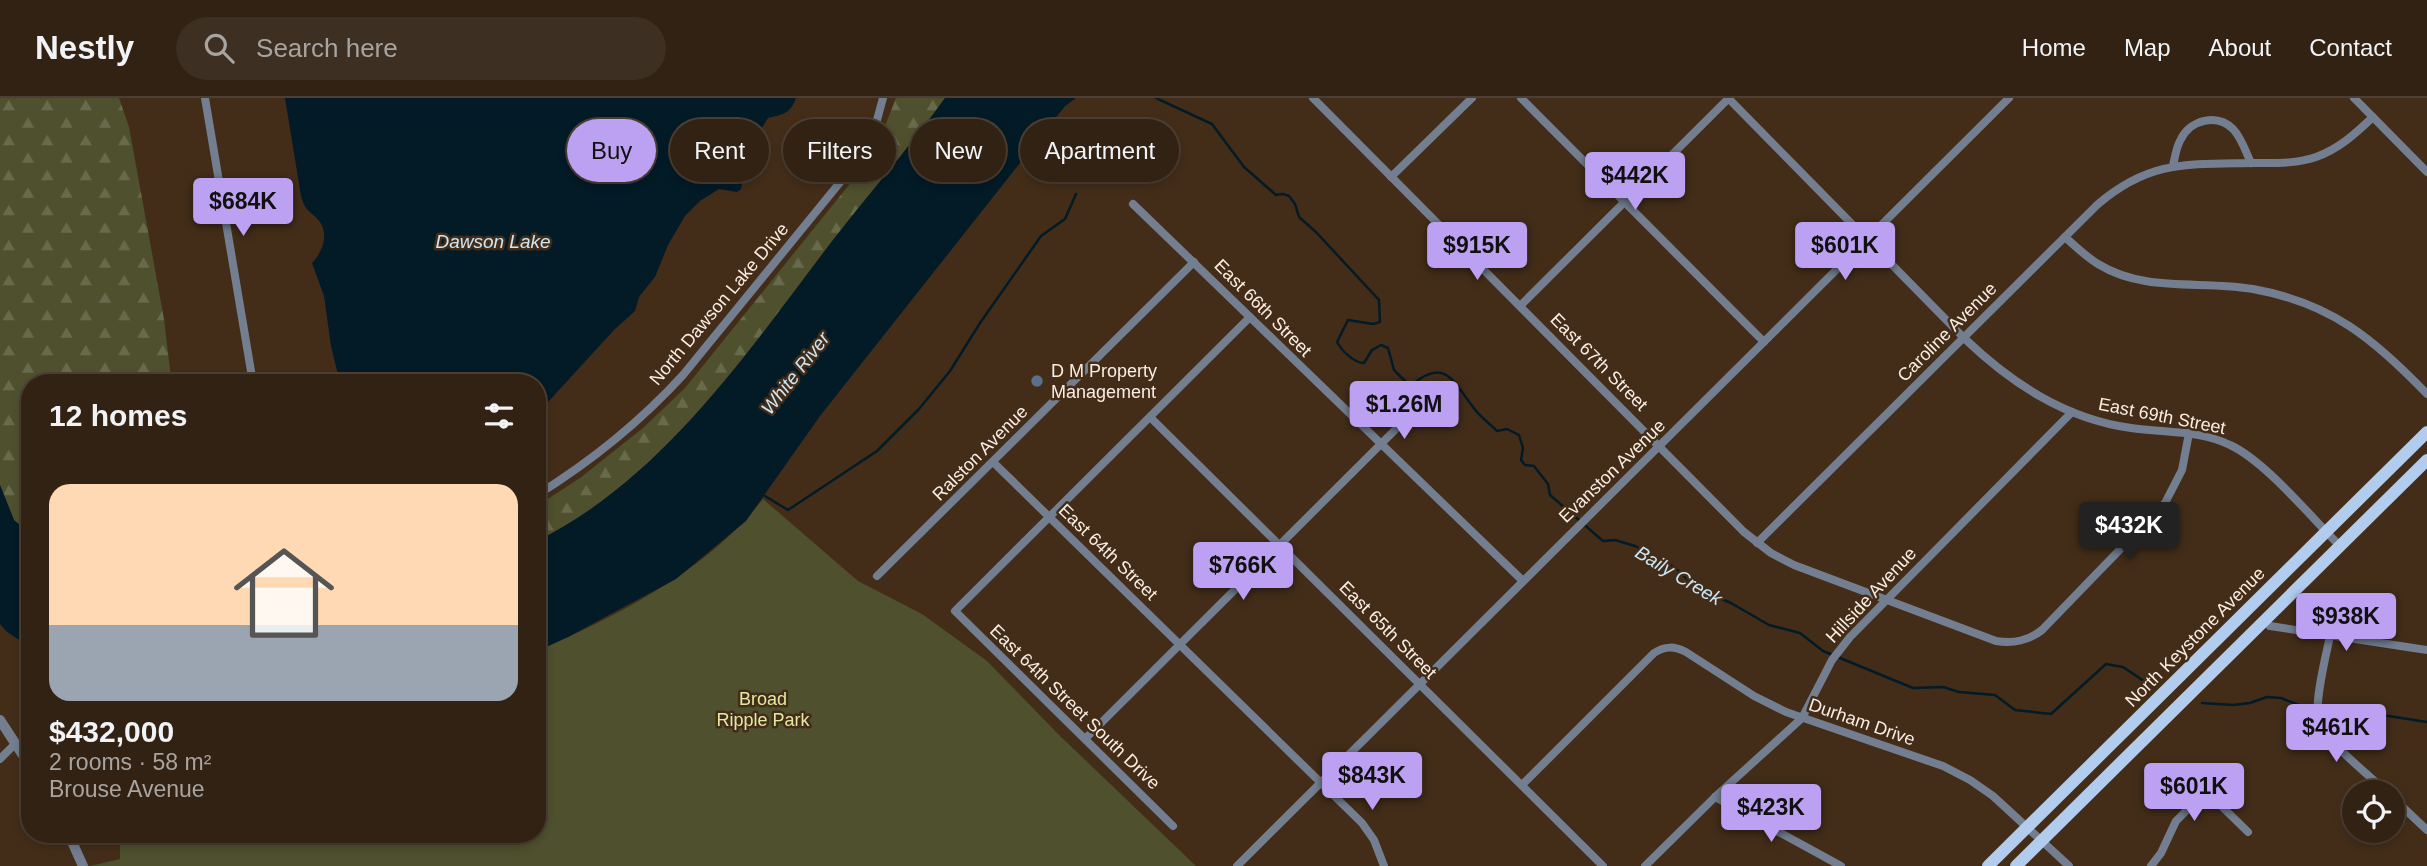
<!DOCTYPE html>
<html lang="en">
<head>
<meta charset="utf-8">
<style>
	:root { --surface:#322213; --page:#3d2f21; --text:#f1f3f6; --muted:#a8a4a0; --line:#4d3f33; --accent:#bca0f2 }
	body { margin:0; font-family:Helvetica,sans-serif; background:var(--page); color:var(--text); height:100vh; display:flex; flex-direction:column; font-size:26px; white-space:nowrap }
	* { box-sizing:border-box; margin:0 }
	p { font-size:23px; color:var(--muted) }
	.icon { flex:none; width:38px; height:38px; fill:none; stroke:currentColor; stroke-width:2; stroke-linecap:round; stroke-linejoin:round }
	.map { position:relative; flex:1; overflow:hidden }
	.details { position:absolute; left:21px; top:276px; width:525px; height:469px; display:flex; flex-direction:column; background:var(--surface); border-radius:28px; box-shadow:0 4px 10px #0003,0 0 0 2px var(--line) }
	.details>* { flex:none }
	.banner { position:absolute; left:567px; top:21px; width:665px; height:63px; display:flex; gap:14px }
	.fabs { position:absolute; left:2342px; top:682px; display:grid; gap:14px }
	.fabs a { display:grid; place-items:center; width:63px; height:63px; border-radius:50%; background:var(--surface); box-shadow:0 4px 10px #0003,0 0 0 2px var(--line); font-size:35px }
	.price { position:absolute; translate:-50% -60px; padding:0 16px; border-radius:7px; background:var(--accent); color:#111; font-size:23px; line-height:46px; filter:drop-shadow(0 2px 4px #0008) }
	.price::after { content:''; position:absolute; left:50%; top:42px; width:21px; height:16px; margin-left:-10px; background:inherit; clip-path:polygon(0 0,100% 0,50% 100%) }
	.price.active { background:#222; color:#fff }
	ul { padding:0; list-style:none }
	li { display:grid; align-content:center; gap:14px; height:371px; padding:0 28px }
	li span { display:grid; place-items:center; height:217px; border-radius:21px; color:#555 }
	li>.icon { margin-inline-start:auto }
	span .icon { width:126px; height:126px; fill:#fffc; stroke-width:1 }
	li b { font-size:30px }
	h2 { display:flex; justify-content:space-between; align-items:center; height:84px; padding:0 28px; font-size:30px }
	.tag { padding:0 24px; border-radius:32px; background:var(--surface); box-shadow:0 4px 10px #0003,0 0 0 2px var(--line); font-size:24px; line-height:63px }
	.tag.active { background:var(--accent); color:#111 }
	header { display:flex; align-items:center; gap:42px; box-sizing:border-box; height:98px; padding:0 35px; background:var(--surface); border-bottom:2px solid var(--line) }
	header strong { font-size:33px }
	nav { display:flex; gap:38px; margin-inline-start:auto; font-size:24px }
	.search { width:490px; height:63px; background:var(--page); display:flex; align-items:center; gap:18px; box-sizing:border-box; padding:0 24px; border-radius:38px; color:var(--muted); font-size:26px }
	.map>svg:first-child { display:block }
</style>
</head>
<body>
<header>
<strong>Nestly</strong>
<div class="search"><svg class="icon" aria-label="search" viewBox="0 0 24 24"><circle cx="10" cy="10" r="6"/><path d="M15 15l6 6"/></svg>Search here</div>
<nav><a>Home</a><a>Map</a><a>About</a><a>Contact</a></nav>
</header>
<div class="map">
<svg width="2427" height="768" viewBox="0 0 2427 768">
	<defs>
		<pattern id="forest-firs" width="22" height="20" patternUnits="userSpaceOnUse" patternTransform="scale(1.75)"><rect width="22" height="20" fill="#4e502e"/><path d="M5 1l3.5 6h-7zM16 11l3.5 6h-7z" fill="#686a4c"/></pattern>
	</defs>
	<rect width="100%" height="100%" fill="#432d19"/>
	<!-- forest -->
	<g fill="url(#forest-firs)">
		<polygon points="0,0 119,0 129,29 164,221 171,280 170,285 30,285 30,436 14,422 0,387"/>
		<path d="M896,0H945C910,49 870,94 833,142C749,252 664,380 537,443V408L580,380L643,330L685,290L857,77L877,48Z"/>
	</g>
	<!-- park -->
	<path fill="#4e502e" d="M763,401L858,483L922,516L987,563L1058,636L1196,768H90L120,761V737H537V553C619,517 707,473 763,401Z"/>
	<!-- water -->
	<g fill="#021b27">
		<path d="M285,0H796C790,16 784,16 768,20L758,36L737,48V80L742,86L741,91L737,94L719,91L700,103L685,118L668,147L655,179L639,199L635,213L614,232L537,316V285H340L331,248L324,198L312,165C322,155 329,137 320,124C311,112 306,116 301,98Z"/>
		<path d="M945,0H1076L1065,8L820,318L746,423L676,481L568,539L537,553V443C664,380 749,252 833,142C870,94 910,49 945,0Z"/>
		<polygon points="0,387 14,422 30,436 30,549 7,534 0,526"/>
	</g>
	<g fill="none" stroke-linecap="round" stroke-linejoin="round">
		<!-- stream -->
		<g stroke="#021b27" stroke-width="2.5">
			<path d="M1156,0L1212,26L1244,69L1276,97L1283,96L1289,98L1295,106L1299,119L1316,134L1379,202L1380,224L1373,226L1348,222L1337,244C1342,253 1354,265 1364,265L1372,252L1381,247L1388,250L1394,272L1407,285L1413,286C1446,259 1454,285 1473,309C1479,318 1489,325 1497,333L1507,331L1519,337L1523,350L1521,362L1525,367L1534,368L1548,386L1550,397L1603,443L1615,442L1635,448L1674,469L1698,491L1731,505L1769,527L1800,535L1823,553L1913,590L1943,589L1959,594L1995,597L2015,612L2051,616L2106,566L2123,569L2153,589"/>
			<polyline points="765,398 788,412 877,353 919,311 950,273 980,225 1041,138 1065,121 1076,96"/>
			<polyline points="2202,605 2233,607 2250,605 2267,599 2281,600 2301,608 2337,610 2427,624"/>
		</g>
		<!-- minor -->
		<g stroke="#737f90" stroke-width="8">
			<polyline points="205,0 253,285"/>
			<path d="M1313,0L1744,434L1771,455L1794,467L1996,543C2014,546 2028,543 2042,532L2165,405L2182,372L2189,335"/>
			<polyline points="1521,0 1764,244"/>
			<path d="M1728,0L1964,240C2011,285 2065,321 2131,330C2164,335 2200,332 2230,347C2265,363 2311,419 2340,448"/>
			<polyline points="2354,0 2427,74"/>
			<path d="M2173,68C2175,59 2176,49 2181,41C2190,22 2217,15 2233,31C2241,39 2246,54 2251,65"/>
			<polyline points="1391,79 1472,0"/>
			<polyline points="1133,106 1522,482"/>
			<path d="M2065,139C2075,148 2085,158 2098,166C2145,195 2201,182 2253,191C2331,205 2374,241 2427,296"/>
			<polyline points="1521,207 1729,0"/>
			<polyline points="1150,319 1603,768"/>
			<polyline points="993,364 1362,725 1374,742 1384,768"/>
			<path d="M537,397C590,364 641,323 683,277L859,61L874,33L883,0"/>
			<path d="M1757,445L2097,107C2149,62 2188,66 2253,65C2274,65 2296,66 2316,59C2339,51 2356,35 2373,19"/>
			<polyline points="877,478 1194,164"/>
			<polyline points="2270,528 2427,552"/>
			<path d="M2330,538C2326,557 2313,608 2319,625C2325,642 2372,680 2388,695"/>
			<polyline points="1085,641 1408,319"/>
			<polyline points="0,661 15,646"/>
			<path d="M1522,687L1654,555C1665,548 1674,548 1686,554L1754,598L1786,614L1943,668L1970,682L1993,698L2069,768"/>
			<polyline points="1715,699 1841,768"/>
			<polyline points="2392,699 2427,732"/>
			<polyline points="1173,728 955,513 1250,219"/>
			<polyline points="1237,768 2009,0"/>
			<polyline points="1645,768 1715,699 1802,620 1832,562 1850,539 2072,314"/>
			<polyline points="2151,768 2161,755 2176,723 2206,693 2248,734"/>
		</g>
		<!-- tertiary -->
		<g stroke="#737f90" stroke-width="10">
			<polyline points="0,622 30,668"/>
			<polyline points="69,737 83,768"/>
		</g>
		<!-- primary -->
		<g stroke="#b2ccee" stroke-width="12">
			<polyline points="1988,768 2427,334"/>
			<polyline points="2016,768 2427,362"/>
		</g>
	</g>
	<!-- markers -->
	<circle fill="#5c6f8a" stroke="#432d19" stroke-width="2.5" cx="1037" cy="283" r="7"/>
	<g text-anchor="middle" stroke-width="5" stroke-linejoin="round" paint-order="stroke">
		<!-- street labels -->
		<g font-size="18" fill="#fbede1" stroke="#432d19">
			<text transform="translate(719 206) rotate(-50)" y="6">North Dawson Lake Drive</text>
			<text transform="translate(1263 210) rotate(45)" y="6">East 66th Street</text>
			<text transform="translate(1947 234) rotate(-45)" y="6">Caroline Avenue</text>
			<text transform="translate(1599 264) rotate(45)" y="6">East 67th Street</text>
			<text transform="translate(2162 318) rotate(11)" y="6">East 69th Street</text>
			<text transform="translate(980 355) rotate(-45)" y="6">Ralston Avenue</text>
			<text transform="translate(1612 373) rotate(-44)" y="6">Evanston Avenue</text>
			<text transform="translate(1108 454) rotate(44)" y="6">East 64th Street</text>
			<text transform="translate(1871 497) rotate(-47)" y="6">Hillside Avenue</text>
			<text transform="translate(1388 532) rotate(45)" y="6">East 65th Street</text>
			<text transform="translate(2195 539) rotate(-45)" y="6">North Keystone Avenue</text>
			<text transform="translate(1075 609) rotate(44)" y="6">East 64th Street South Drive</text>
			<text transform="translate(1862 624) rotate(19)" y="6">Durham Drive</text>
		</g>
		<!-- poi labels -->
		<g font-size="18" fill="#fbede1" stroke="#432d19" text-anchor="start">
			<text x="1051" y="279">D M Property<tspan x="1051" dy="21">Management</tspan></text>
		</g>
		<!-- park labels -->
		<g font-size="18" fill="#e3e99f" stroke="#432d19">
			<text x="763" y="607">Broad<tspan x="763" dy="21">Ripple Park</tspan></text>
		</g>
		<!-- water labels -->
		<g font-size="19" font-style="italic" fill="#cae7f8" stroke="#432d19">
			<text x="493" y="150">Dawson Lake</text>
			<text transform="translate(795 275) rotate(-52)" y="7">White River</text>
			<text transform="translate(1679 477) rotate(31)" y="7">Baily Creek</text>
		</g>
	</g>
</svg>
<div class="fabs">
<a><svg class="icon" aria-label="locate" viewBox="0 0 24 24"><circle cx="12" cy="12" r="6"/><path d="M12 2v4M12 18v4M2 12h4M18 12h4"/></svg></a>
</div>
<b class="price" style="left:1635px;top:114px">$442K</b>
<b class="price" style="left:243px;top:140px">$684K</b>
<b class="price" style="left:1477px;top:184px">$915K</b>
<b class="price" style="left:1845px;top:184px">$601K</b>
<b class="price" style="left:1404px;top:343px">$1.26M</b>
<b class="price active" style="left:2129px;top:464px">$432K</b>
<b class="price" style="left:1243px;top:504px">$766K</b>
<b class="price" style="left:2346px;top:555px">$938K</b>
<b class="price" style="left:2336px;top:666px">$461K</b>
<b class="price" style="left:1372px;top:714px">$843K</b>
<b class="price" style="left:2194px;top:725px">$601K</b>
<b class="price" style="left:1771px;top:746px">$423K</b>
<div class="banner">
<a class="tag active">Buy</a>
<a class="tag">Rent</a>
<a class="tag">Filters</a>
<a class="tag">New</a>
<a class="tag">Apartment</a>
</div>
<section class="details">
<h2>12 homes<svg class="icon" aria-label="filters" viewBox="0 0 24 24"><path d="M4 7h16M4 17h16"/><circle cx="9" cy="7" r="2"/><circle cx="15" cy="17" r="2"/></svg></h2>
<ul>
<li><span style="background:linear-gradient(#ffd9b3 65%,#9aa5b1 0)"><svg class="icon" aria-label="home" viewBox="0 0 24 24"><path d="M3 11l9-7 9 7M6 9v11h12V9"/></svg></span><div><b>$432,000</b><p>2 rooms · 58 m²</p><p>Brouse Avenue</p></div></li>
</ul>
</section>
</div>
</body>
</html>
